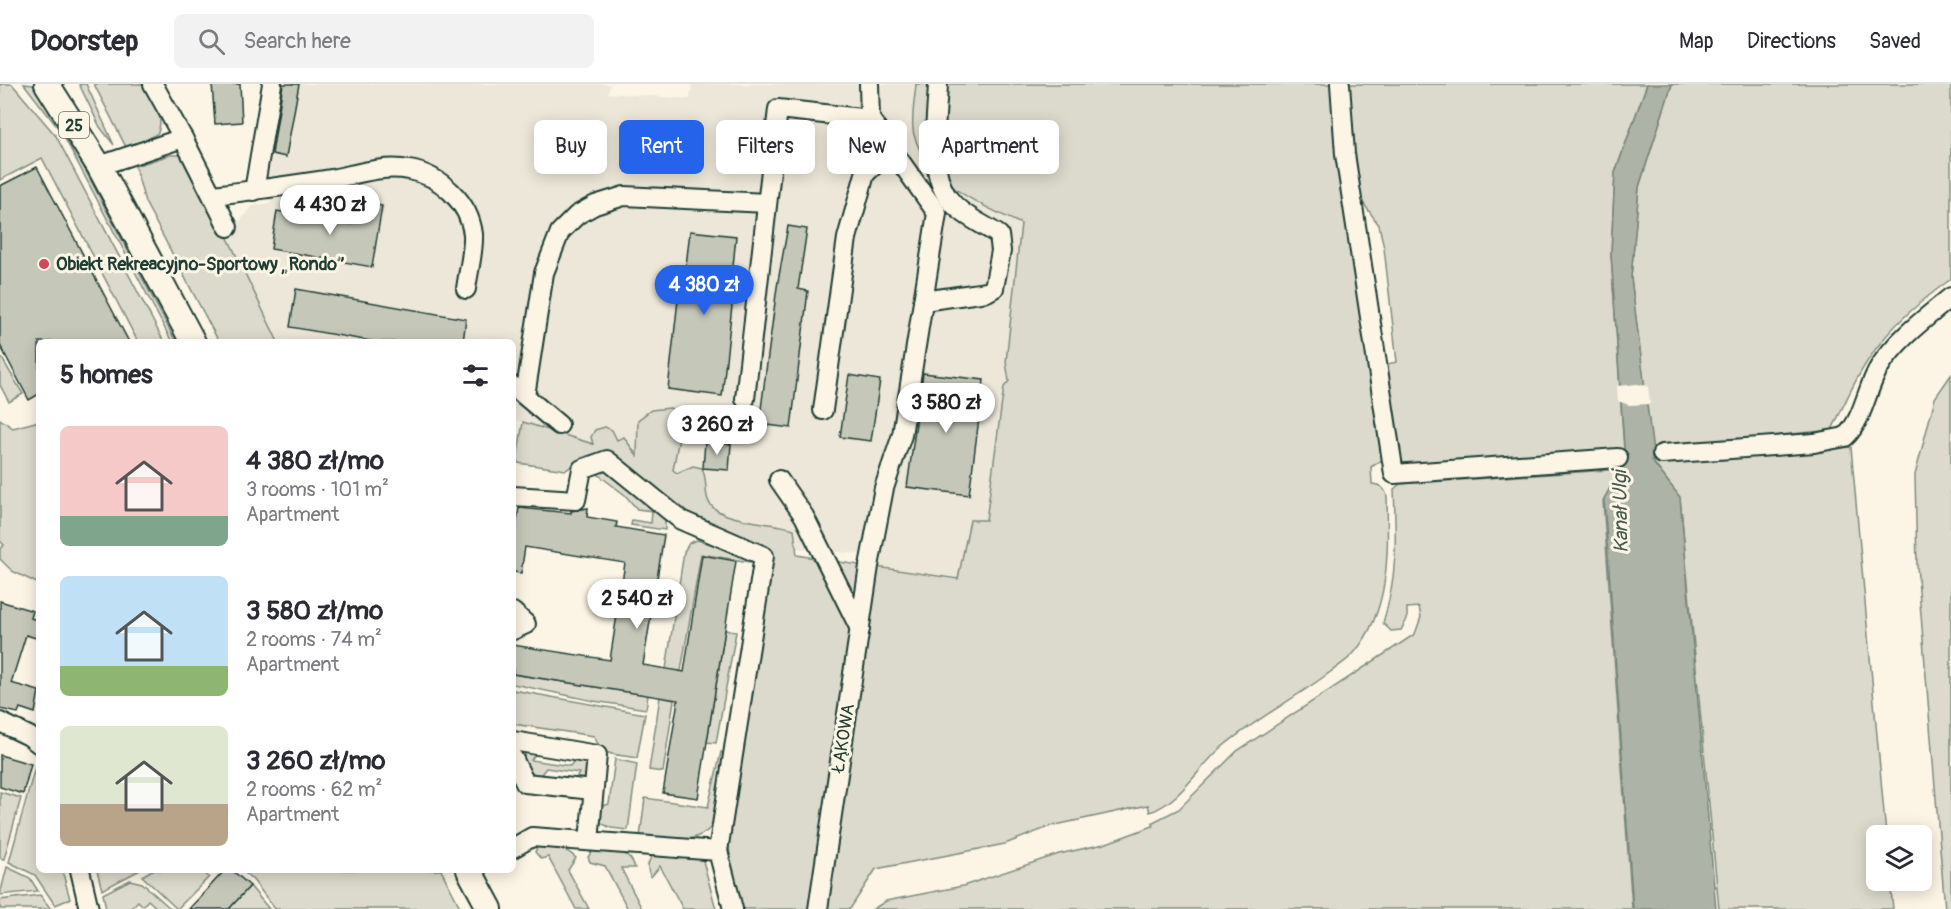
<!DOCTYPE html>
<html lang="en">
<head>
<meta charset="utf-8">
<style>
	:root { --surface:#fff; --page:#f2f2f3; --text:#2b2b33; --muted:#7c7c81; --line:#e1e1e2; --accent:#2563eb }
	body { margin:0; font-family:Pangolin,sans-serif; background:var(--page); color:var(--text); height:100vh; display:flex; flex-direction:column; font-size:22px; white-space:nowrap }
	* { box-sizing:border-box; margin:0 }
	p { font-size:20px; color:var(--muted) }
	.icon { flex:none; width:33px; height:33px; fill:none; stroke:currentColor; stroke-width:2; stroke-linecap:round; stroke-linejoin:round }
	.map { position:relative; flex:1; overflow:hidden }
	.side { position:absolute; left:36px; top:255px; width:480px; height:534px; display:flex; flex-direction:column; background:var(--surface); border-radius:9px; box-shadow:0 3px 15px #0003 }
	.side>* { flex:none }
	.banner { position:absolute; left:534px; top:36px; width:570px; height:54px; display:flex; gap:12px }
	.controls { position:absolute; left:1866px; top:741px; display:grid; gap:12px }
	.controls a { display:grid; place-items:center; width:66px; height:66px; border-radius:9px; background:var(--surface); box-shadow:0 3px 15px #0003; font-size:30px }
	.price { position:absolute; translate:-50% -51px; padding:0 14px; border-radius:21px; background:#fff; color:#222; font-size:20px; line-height:39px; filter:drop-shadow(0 2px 3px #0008) }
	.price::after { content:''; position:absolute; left:50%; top:36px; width:18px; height:14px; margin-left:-9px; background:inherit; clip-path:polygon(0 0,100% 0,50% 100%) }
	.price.on { background:var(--accent); color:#fff }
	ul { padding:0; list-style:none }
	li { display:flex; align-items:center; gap:18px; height:150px; padding:0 24px }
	li span { display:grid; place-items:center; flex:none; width:168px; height:120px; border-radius:9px; color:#555 }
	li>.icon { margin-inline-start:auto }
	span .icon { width:72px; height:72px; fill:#fffc; stroke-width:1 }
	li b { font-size:26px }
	h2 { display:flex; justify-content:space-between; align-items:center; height:72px; padding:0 24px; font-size:26px }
	.tag { padding:0 21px; border-radius:9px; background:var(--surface); box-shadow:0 3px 15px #0003; font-size:21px; line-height:54px }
	.tag.on { background:var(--accent); color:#fff }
	header { display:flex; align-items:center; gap:36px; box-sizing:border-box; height:84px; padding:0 30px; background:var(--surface); border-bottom:2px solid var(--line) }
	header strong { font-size:28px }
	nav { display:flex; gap:33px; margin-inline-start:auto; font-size:21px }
	.search { width:420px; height:54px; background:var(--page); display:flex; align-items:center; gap:15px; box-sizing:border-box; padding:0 21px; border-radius:9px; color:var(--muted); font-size:22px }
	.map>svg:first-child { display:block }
</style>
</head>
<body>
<header>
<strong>Doorstep</strong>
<div class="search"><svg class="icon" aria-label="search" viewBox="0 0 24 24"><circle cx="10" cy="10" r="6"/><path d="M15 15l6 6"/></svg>Search here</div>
<nav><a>Map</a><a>Directions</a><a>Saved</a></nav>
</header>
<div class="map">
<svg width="1951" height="825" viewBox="0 0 1951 825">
	<rect width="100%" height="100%" fill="#fcf5e5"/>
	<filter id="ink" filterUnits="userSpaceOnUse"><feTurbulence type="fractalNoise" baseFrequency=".0167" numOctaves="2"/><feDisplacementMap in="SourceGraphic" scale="12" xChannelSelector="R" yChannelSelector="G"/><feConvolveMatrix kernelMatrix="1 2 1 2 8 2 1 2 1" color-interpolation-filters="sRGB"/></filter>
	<g filter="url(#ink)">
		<!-- built -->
		<polygon fill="#ece7d8" points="299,0 610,0 608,9 690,15 692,0 916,0 913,49 952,105 1021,140 1006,278 1009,297 1004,304 986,437 970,437 958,495 859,481 860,470 762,461 614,367 513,335 513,258 255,258 206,122 228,143 239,138 253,122 270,119 267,100 272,70 288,73"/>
		<!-- green -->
		<g fill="#dcdacc" stroke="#7e8c80" stroke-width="1.5">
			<polygon points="0,0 12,0 56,52 164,258 138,258 42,74 0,96"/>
			<polygon points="24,0 33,1 63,44 176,258 172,258 62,49"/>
			<polygon points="79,0 86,0 114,61 100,43"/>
			<path d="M94,0H147C156,17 164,30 158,49L145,57L126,63Z"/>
			<path d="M916,0H1332L1384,375L1371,383L1372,400C1381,401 1385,404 1387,413C1388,466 1391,526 1354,569C1347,577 1337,583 1329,589C1294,615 1254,636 1221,664C1198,684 1180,718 1150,728L1148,721L1051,742L1005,760L876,785L850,825H825L877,483L958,495L970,436H986L1004,303L1009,297L1006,278L1021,140C979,119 929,101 914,51C910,37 915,15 916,0Z"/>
			<polygon points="1345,0 1647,0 1615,89 1611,170 1624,366 1405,380 1397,374 1382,281 1397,278 1384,164 1379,141 1356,109"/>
			<path d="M1672,0H1951V195C1926,213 1901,233 1882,257C1861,282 1846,316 1832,346L1652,364L1631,194L1639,103Z"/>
			<polygon points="170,71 188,71 278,258 219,258 145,118 135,82"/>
			<polygon points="0,271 23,310 9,318 0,301"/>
			<polygon points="1951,291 1951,825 1945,825 1917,482 1915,391 1935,314"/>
			<path d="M670,324L681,330V343L673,386L677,389L693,382L702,384C708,398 704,405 708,416C715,438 774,438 794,445L797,471L859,481L810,825H741L731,782L728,751L772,481L696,441L604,369L588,372L566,386L518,379L517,375L523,338L593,360L591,353L595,346L605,343L612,346L617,356L624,353L637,372L638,336L651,326Z"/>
			<polygon points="0,335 13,344 39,337 39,500 12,487 0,475 0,465 4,461 0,457"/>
			<polygon points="1851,363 1886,751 1876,752 1876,796 1890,797 1893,825 1719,825 1680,414 1651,375 1662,380"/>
			<path d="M1625,377L1603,417L1632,825H873L886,817L963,802L1059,770L1104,760L1153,742V738L1179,725L1237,667L1415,550L1421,533L1419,523L1407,524V535L1401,546L1391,547L1383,539C1398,490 1396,456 1394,405L1400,400L1608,386L1617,384Z"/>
			<polygon points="606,384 665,434 665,446 631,441 632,436 651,439 652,427 637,425 625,411 596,389"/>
			<polygon points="697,456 745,470 750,478 701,470 681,587 666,585 684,468 689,459"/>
			<polygon points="725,546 736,548 716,659 707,658"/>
			<polygon points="513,590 648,611 646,625 594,617 513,600"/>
			<path d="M513,606L645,630L637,674C615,669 603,675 594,652L513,640Z"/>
			<polygon points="660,613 674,616 663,688 649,686"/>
			<polygon points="538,666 531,676 570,682 578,672 589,678 587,694 573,699 579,689 546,684 538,694 531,692 522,675 527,667"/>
			<path d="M721,668L726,669L713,741C695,763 666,755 640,753L645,714L708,723Z"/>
			<polygon points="615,675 637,680 628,746 611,744 597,737 598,724 609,720"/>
			<polygon points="35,683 39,689 39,786 52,786 53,788 62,786 70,815 55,821 35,791 9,778"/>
			<polygon points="0,708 21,714 4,775 0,774"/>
			<path d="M538,762C553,763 564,762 576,774L568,786L589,825H576L548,773L541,775L535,768Z"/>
			<path d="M593,766C611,767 630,764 635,784H621L642,825H628L605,782L590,778L588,773Z"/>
			<path d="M654,770L702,773L716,825H683L660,782L651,793C646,784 647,778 654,770Z"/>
			<polygon points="7,783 30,794 38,807 0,811"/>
			<polygon points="97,786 140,786 102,806"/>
			<polygon points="152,786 200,786 209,793 177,825 142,792"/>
			<polygon points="242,786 441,786 461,825 275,825 253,796"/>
			<polygon points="130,796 142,799 171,825 158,825 148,816 143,822 138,817 130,825 106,825 103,810"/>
			<polygon points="250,802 269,825 229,825"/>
			<polygon points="40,811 51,825 0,825 0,816"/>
		</g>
		<!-- water -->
		<polygon fill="#aeb3a7" stroke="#758479" stroke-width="1.5" points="1647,0 1672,0 1639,103 1631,194 1654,376 1651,376 1680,413 1716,825 1633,825 1604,415 1625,377 1611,170 1615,89"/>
		<!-- pier -->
		<polygon fill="#fcf5e5" points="1637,300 1648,302 1650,320 1629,321 1618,317 1617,302"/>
		<!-- building -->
		<g fill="#c5c7b9" stroke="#1f3d34" stroke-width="1.5">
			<polygon points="212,0 240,0 242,38 215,40"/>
			<polygon points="283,0 299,0 286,73 272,70"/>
			<polygon points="37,83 129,258 39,258 39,310 29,316 0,261 0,102"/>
			<polygon points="355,117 382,122 372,183 271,165 277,127 351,140"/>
			<polygon points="788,142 807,145 798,205 808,207 791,344 759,340 777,203"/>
			<polygon points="690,147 736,152 730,213 733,213 722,312 668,305 679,207 683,208"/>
			<polygon points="296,205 466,235 463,258 376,258 290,243"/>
			<polygon points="923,289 984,296 969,411 907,403"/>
			<polygon points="849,291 880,296 871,357 840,353"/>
			<polygon points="705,358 731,360 729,386 703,384"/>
			<polygon points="519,424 571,429 571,427 588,424 587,433 617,438 616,443 664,451 643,581 684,588 702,471 736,477 698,714 663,709 678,616 513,590 513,561 610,576 625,479 525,463 521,489 513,488 513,447 515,448"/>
			<polygon points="0,517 33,527 31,534 39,537 39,555 26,551 11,599 39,607 35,629 20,624 18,629 0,625"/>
			<polygon points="0,671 31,680 23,710 0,703"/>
			<polygon points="225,786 232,786 250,802 229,825 189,825"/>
		</g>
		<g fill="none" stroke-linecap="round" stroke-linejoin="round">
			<!-- minor casing -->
			<g stroke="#1f3d34" stroke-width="22">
				<g id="minor">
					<polyline points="869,0 870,35"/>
					<polyline points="1340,0 1345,70 1394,390 1618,374"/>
					<polyline points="183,54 228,143"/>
					<polyline points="99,82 183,54 153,0"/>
					<polyline points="254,107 272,0"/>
					<path d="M213,111C253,107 292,101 332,95C356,90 384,81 409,86C440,91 469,118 473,150C474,167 468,189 466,205"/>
					<path d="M923,217L987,208L994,204L1001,167L999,151C983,140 961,131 949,115C927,87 937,33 938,0"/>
					<polyline points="513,302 559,341"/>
					<polyline points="525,312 544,189 560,148 577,131 595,121 624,112 767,119"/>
					<polyline points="745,315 778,25 870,35 937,129 902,351 884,404 869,482 818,825"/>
					<polyline points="823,326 847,154 865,90 892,65"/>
					<path d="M1662,370L1814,359L1845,353C1864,335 1866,304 1880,282C1897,255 1927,233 1951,213"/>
					<polyline points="779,396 804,432 860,545"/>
					<polyline points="513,412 576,416 582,385 607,376 681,436 764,472 718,767"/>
					<polyline points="513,528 526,540 513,546"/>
					<polyline points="0,638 29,652 39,660"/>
					<polyline points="513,657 597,671 589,757"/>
					<polyline points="513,674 525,699 593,706"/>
					<polyline points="513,764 532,753 718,767 733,825"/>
					<polyline points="80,786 89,825"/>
				</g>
			</g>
			<!-- major casing -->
			<g stroke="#1f3d34" stroke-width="28">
				<g id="major">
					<polyline points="47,0 99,82 193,258"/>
					<polyline points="469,786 490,825"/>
				</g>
			</g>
			<!-- minor -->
			<use href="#minor" stroke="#fcf5e5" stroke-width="18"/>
			<!-- major -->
			<use href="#major" stroke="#fcf5e5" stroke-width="24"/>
		</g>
	</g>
	<!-- markers -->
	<circle fill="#d1495b" stroke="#fcf5e5" stroke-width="2" cx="44" cy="180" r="6"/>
	<g text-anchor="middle" stroke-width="6" stroke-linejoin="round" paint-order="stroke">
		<!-- shield labels -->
		<rect fill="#fcf5e5" stroke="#617469" stroke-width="1.5" x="59" y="28" width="30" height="26" rx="4.5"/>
		<g font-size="16" font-weight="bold" fill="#1f3d34">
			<text x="74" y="47">25</text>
		</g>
		<!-- poi labels -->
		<g font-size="18" font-weight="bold" fill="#1f3d34" stroke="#fcf5e5" text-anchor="start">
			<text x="56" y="186">Obiekt Rekreacyjno-Sportowy „Rondo”</text>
		</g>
		<!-- street labels -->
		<g font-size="18" fill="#1f3d34" stroke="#fcf5e5">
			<text transform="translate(843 654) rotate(-81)" y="6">ŁĄKOWA</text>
		</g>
		<!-- water labels -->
		<g font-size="20" font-style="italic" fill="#435a51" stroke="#fcf5e5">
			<text transform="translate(1620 428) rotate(-91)" y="7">Kanał Ulgi</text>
		</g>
	</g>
</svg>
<div class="controls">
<a><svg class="icon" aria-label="layers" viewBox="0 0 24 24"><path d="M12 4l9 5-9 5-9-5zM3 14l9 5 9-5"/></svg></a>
</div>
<b class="price" style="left:330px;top:152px">4 430 zł</b>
<b class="price on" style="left:704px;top:232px">4 380 zł</b>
<b class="price" style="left:946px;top:350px">3 580 zł</b>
<b class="price" style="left:717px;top:372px">3 260 zł</b>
<b class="price" style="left:637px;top:546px">2 540 zł</b>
<div class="banner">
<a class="tag">Buy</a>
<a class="tag on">Rent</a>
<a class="tag">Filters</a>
<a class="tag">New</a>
<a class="tag">Apartment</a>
</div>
<section class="side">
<h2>5 homes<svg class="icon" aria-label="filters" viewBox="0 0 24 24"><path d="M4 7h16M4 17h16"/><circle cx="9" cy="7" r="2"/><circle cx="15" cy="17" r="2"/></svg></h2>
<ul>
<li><span style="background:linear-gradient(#f6c9c9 75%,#7fa58c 0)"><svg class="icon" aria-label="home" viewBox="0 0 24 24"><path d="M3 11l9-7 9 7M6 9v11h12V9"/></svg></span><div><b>4 380 zł/mo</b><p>3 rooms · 101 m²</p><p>Apartment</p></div></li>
<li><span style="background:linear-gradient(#bfe0f5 75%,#8fb573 0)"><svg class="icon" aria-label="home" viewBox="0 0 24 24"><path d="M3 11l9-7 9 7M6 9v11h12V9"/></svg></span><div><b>3 580 zł/mo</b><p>2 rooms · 74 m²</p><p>Apartment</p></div></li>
<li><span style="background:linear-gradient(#dfe7d0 65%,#b9a48a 0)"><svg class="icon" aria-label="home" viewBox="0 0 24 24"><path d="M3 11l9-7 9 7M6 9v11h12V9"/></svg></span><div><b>3 260 zł/mo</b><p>2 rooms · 62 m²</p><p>Apartment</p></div></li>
</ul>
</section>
</div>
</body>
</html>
